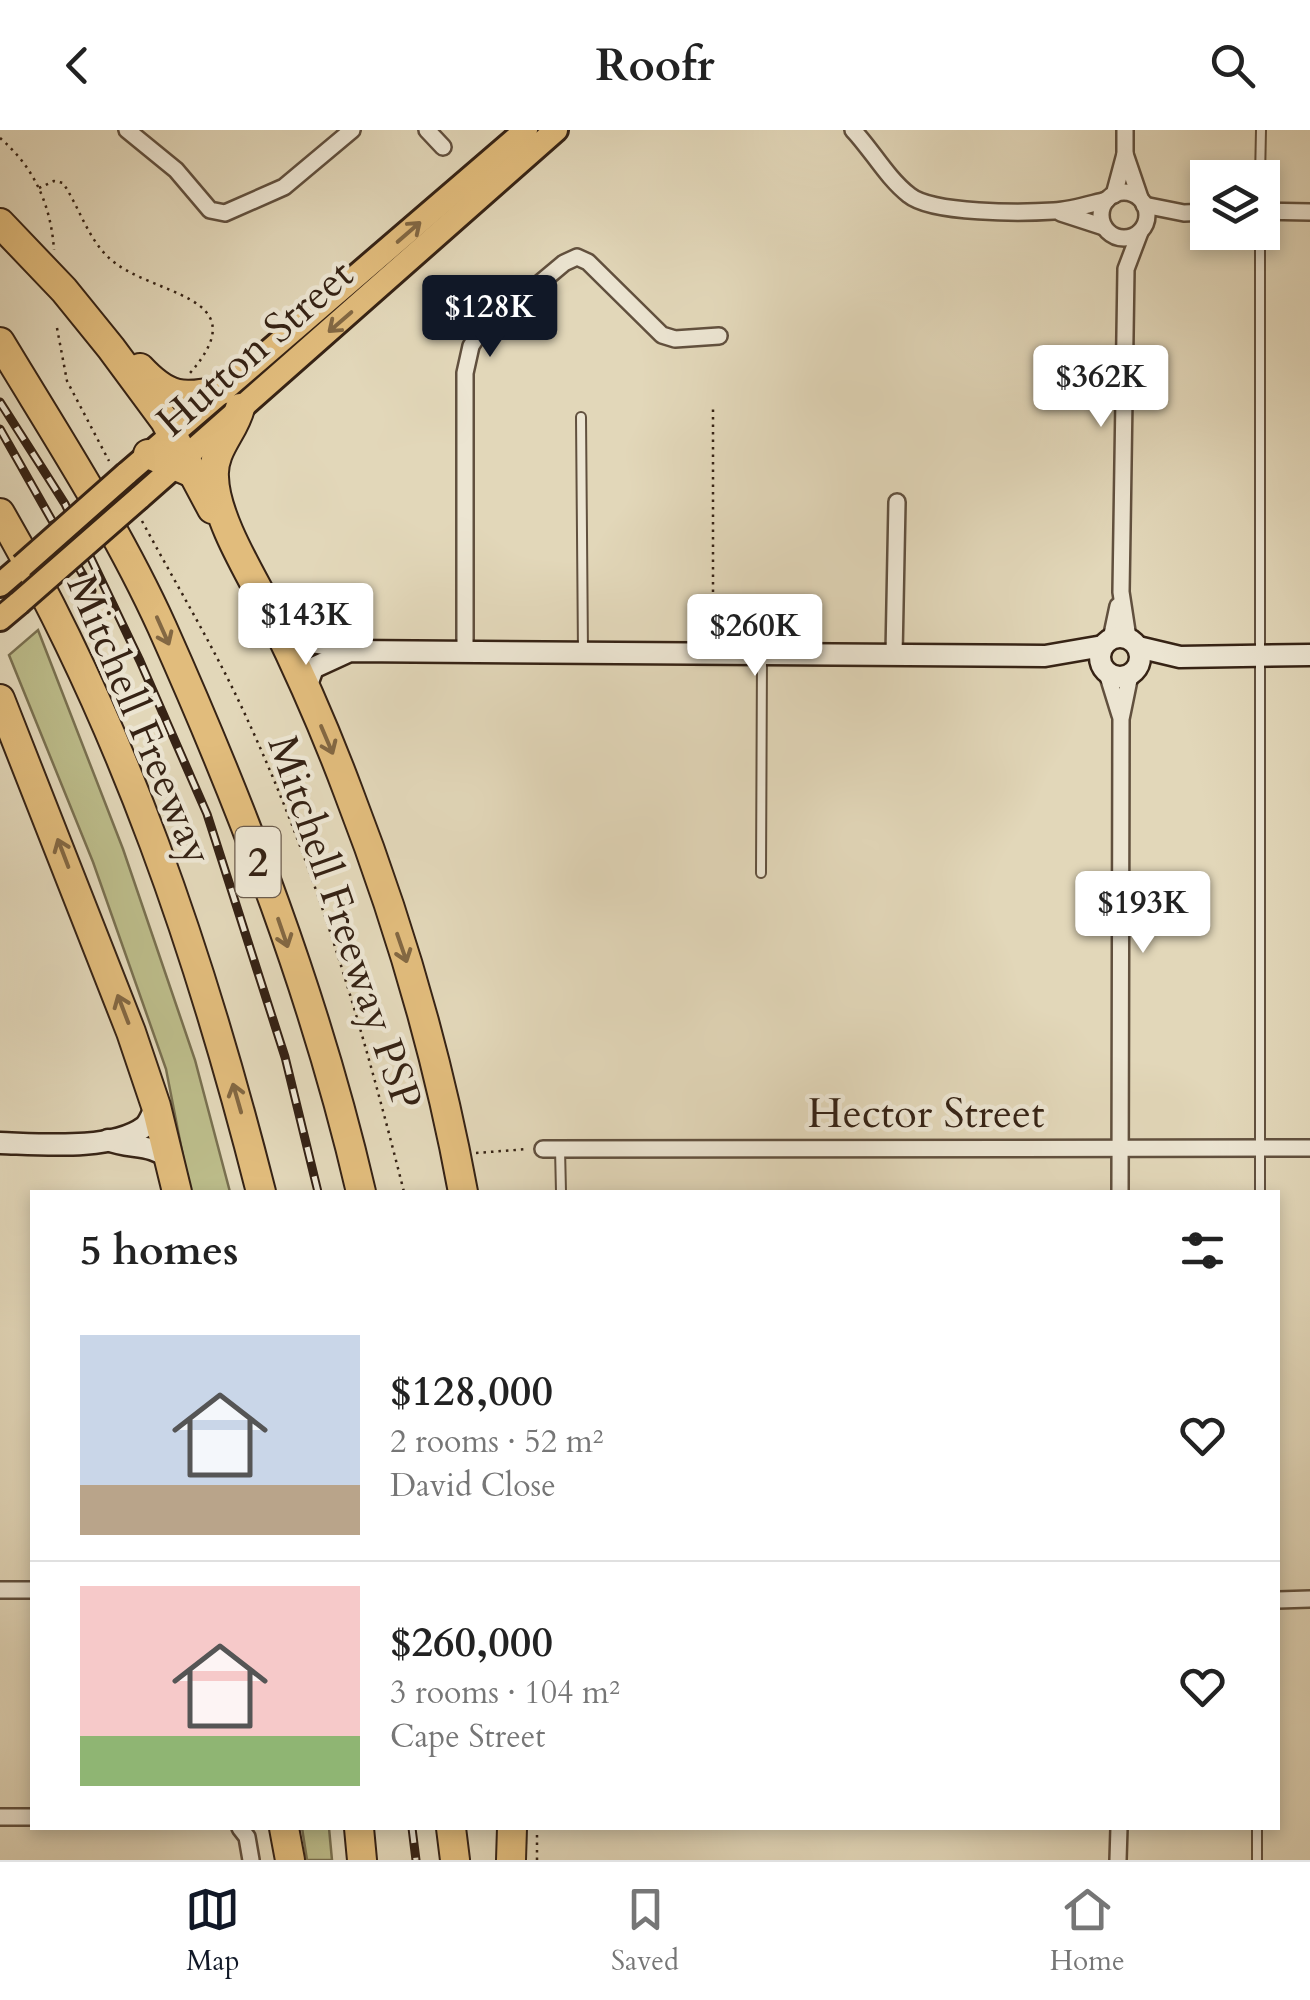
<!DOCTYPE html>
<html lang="en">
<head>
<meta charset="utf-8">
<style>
	:root { --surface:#fff; --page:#f2f2f2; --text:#222; --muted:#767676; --line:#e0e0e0; --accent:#111827 }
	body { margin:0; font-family:Cardo,serif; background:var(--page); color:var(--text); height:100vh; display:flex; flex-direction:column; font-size:38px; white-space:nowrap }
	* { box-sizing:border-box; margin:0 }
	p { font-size:32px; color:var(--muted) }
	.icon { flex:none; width:55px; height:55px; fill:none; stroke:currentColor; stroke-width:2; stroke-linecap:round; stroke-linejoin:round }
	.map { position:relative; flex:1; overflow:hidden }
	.drawer { position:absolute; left:30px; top:1060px; width:1250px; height:640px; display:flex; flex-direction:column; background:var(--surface); border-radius:0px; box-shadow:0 5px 15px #0003 }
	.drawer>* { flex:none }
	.controls { position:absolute; left:1190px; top:30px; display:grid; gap:20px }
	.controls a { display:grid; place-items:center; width:90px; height:90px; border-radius:0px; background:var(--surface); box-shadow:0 5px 15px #0003; font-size:50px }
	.price { position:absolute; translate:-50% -85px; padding:0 22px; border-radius:10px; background:#fff; color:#222; font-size:32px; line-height:65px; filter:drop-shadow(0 2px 5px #0008) }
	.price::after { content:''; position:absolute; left:50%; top:60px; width:30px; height:22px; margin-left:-15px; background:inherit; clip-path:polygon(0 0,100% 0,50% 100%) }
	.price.selected { background:var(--accent); color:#fff }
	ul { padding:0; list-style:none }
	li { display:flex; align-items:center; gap:30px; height:250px; padding:0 50px }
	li+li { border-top:2px solid var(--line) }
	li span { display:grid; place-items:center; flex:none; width:280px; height:200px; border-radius:0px; color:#555 }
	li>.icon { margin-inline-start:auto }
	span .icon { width:120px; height:120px; fill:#fffc; stroke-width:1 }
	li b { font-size:42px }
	h2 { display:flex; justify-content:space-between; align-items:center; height:120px; padding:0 50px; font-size:42px }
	header { display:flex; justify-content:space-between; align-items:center; height:130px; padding:0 50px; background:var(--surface); font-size:45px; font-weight:700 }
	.tabs { display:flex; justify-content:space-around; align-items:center; height:140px; border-top:2px solid var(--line); background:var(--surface); font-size:28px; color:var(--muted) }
	.tabs a { display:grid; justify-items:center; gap:5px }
	.tabs .selected { color:var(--accent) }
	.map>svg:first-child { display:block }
</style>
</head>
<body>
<header><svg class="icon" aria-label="back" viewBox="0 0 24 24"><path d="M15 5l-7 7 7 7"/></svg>Roofr<svg class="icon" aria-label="search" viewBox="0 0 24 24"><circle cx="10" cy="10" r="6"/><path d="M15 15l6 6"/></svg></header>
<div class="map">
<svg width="1310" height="1730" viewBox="0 0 1310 1730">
	<rect width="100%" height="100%" fill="#e2d7b9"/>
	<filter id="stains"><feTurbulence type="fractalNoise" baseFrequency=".002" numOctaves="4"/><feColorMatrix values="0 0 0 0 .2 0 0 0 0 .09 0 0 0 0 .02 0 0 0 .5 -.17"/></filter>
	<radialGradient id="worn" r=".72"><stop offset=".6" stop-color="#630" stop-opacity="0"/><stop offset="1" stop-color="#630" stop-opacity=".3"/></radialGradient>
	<!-- green -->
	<g fill="#bcbc8a" stroke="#797050" stroke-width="2.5">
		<polygon points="38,500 123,719 195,930 230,1062 190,1062 166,939 93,732 9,525"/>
		<polygon points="302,1698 329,1698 332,1730 307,1730"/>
	</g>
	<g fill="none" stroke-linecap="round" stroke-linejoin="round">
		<!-- lane casing -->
		<g stroke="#61503e" stroke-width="12">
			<g id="lane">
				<polyline points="1260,48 1261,0"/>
				<polyline points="1260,102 1260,1062"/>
				<polyline points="581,287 583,522"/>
				<polyline points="761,743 762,528"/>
				<polyline points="560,1019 561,1062"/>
				<polyline points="1257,1730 1257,1698"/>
			</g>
		</g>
		<!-- street casing -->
		<g stroke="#61503e" stroke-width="20">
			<g id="street">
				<polyline points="127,0 176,40 210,80 225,83 284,57 352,0"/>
				<polyline points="427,0 443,17"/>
				<path d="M853,0C872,20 887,48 909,65C932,84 1023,83 1054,81C1072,80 1090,74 1107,70"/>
				<polyline points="1125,24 1140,68"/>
				<circle cx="1124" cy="85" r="23"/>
				<polyline points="1114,65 1125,24 1125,0"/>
				<polyline points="1144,75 1184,83 1208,82"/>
				<polyline points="1262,81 1310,82"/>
				<polyline points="1061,83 1104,97"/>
				<polyline points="1128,508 1121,462 1126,139 1140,102"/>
				<polyline points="1111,509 1118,476"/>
				<polyline points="465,521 465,243 471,216 478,205 564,133 577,127 588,132 662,205 675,209 719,206"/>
				<polyline points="894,525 897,372"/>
				<polyline points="1107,543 1120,585"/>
				<polyline points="543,1019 1310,1018"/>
				<polyline points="1120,1062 1121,589 1130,545"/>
				<polyline points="0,1460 32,1460"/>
				<polyline points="1278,1470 1310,1469"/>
				<polyline points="0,1687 32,1687"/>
				<polyline points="240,1698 247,1707 251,1730"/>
				<polyline points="1118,1730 1119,1698"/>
			</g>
		</g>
		<!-- secondary casing -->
		<g stroke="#362315" stroke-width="25">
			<g id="secondary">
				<path d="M281,505C304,515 328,510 350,521"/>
				<circle cx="1120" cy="527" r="20"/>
				<polyline points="1138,517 1180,527 1310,525"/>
				<polyline points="305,560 313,538 350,521 1045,526 1103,516"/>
				<path d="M108,1010C130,1019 151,1013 170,1029"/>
				<path d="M0,1013C38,1014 112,1021 144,997C149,993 153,982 156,976"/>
			</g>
		</g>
		<!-- primary casing -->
		<g stroke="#362315" stroke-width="28">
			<g id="primary">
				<polyline points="126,344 526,0"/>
				<polyline points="139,368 556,0"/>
				<polyline points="0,455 22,436"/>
				<polyline points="0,489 19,473"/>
			</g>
		</g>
		<!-- highway casing -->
		<g stroke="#362315" stroke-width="32">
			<g id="highway">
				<polyline points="0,93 64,160 111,218 165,291 212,379"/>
				<path d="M0,212C56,305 117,398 162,497C243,678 316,868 361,1062"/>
				<path d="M140,238C168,268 183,269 221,260"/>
				<path d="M240,278C234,302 212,320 214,347C215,389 253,448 272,486C300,543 326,602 348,661C398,790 438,926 463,1062"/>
				<polyline points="148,324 190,342"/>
				<path d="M0,383C123,595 201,826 261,1062"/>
				<polyline points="0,569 131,902 156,976 177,1062"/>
				<polyline points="284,1698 290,1730"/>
				<polyline points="359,1698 362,1730"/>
				<polyline points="451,1698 455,1730"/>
				<polyline points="511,1730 512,1698"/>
			</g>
		</g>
		<!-- path -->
		<g stroke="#362315" stroke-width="2.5" stroke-dasharray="2.5 5" stroke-linecap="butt">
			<path d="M0,8C34,37 51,75 54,120"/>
			<path d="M39,58L54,51L63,53C79,77 87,106 107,126C147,167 261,162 190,243"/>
			<polyline points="57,198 67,251 109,331"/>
			<path d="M142,391C178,458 218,524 249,593C318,743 364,903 404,1062"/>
			<polyline points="713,507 713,279"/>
			<polyline points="476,1023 528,1019"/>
			<polyline points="537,1730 537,1698"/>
		</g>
		<!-- lane -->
		<use href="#lane" stroke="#ece5d2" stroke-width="8"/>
		<!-- street -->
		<use href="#street" stroke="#ece5d2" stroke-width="15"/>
		<!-- secondary -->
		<use href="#secondary" stroke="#ece5d2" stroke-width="20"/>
		<!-- primary -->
		<use href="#primary" stroke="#e1bc7c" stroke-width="22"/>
		<!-- highway -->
		<use href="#highway" stroke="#e1bc7c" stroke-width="28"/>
		<!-- rail casing -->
		<g stroke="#362315" stroke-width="9">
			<g id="rail">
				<polyline points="0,272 65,374 140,531 207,684 285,927 318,1062"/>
				<polyline points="0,299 92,461"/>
				<polyline points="412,1698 416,1730"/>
			</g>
		</g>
		<!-- rail -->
		<use href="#rail" stroke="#ece5d2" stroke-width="5" stroke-dasharray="15" stroke-linecap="butt"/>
		<!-- primary-bridge casing -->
		<g stroke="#362315" stroke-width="28" stroke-linecap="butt">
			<g id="primary-bridge">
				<polyline points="22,436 126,344"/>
				<polyline points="19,473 139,368"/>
			</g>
		</g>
		<!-- primary-bridge -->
		<use href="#primary-bridge" stroke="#e1bc7c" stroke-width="22"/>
	</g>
	<!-- one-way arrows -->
	<defs><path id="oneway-shaft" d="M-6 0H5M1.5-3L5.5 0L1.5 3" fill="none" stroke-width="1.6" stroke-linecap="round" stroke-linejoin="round" transform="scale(2.5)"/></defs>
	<g stroke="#836843">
		<use href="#oneway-shaft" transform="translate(409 102) rotate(-41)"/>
		<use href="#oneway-shaft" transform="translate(340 192) rotate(139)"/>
		<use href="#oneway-shaft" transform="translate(163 501) rotate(66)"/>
		<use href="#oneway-shaft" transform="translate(327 610) rotate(67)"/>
		<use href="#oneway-shaft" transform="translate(63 723) rotate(-111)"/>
		<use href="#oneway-shaft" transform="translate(283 803) rotate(71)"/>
		<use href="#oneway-shaft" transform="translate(402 818) rotate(71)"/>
		<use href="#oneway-shaft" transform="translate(123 879) rotate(-111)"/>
		<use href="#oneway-shaft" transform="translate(237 968) rotate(-106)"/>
	</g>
	<g text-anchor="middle" stroke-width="9" stroke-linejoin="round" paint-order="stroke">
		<!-- shield labels -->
		<rect fill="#ece5d2" stroke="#6d5d4e" stroke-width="2.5" x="235.5" y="697" width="45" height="70" rx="8"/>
		<g font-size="40" font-weight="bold" fill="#362315">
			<text x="258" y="746">2</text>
		</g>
		<!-- street labels -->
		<g font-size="42" fill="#362315" stroke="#ece5d2">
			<text transform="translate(254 217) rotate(-41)" y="15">Hutton Street</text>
			<text transform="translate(141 589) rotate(67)" y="15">Mitchell Freeway</text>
			<text transform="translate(346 792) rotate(71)" y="15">Mitchell Freeway PSP</text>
			<text x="926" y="997">Hector Street</text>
		</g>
	</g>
	<rect width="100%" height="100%" filter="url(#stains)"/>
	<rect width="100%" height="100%" fill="url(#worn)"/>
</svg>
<div class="controls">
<a><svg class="icon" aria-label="layers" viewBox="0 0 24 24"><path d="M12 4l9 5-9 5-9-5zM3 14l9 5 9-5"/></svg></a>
</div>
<b class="price selected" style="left:490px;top:230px">$128K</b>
<b class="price" style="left:1101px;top:300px">$362K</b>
<b class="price" style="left:306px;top:538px">$143K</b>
<b class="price" style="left:755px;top:549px">$260K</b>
<b class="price" style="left:1143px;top:826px">$193K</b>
<section class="drawer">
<h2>5 homes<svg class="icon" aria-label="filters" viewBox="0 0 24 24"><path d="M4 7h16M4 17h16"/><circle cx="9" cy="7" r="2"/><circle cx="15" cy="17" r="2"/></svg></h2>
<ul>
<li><span style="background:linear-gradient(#c9d6e8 75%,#b9a48a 0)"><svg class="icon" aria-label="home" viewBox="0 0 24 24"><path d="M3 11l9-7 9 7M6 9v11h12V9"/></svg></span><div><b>$128,000</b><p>2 rooms · 52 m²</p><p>David Close</p></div><svg class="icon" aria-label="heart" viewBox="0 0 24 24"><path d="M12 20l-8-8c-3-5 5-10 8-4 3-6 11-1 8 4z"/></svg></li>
<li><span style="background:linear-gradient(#f6c9c9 75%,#8fb573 0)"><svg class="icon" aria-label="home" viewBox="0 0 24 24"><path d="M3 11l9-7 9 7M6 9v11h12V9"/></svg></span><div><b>$260,000</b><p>3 rooms · 104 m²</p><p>Cape Street</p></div><svg class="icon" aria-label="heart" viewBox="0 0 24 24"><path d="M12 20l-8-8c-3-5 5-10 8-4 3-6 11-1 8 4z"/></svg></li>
</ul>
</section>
</div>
<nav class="tabs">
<a class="selected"><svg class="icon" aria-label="map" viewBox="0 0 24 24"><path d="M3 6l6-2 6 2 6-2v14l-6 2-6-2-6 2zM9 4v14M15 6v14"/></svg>Map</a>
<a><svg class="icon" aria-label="saved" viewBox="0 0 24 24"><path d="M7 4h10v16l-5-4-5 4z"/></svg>Saved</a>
<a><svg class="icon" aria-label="home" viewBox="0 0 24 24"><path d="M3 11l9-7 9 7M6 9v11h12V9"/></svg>Home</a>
</nav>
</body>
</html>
